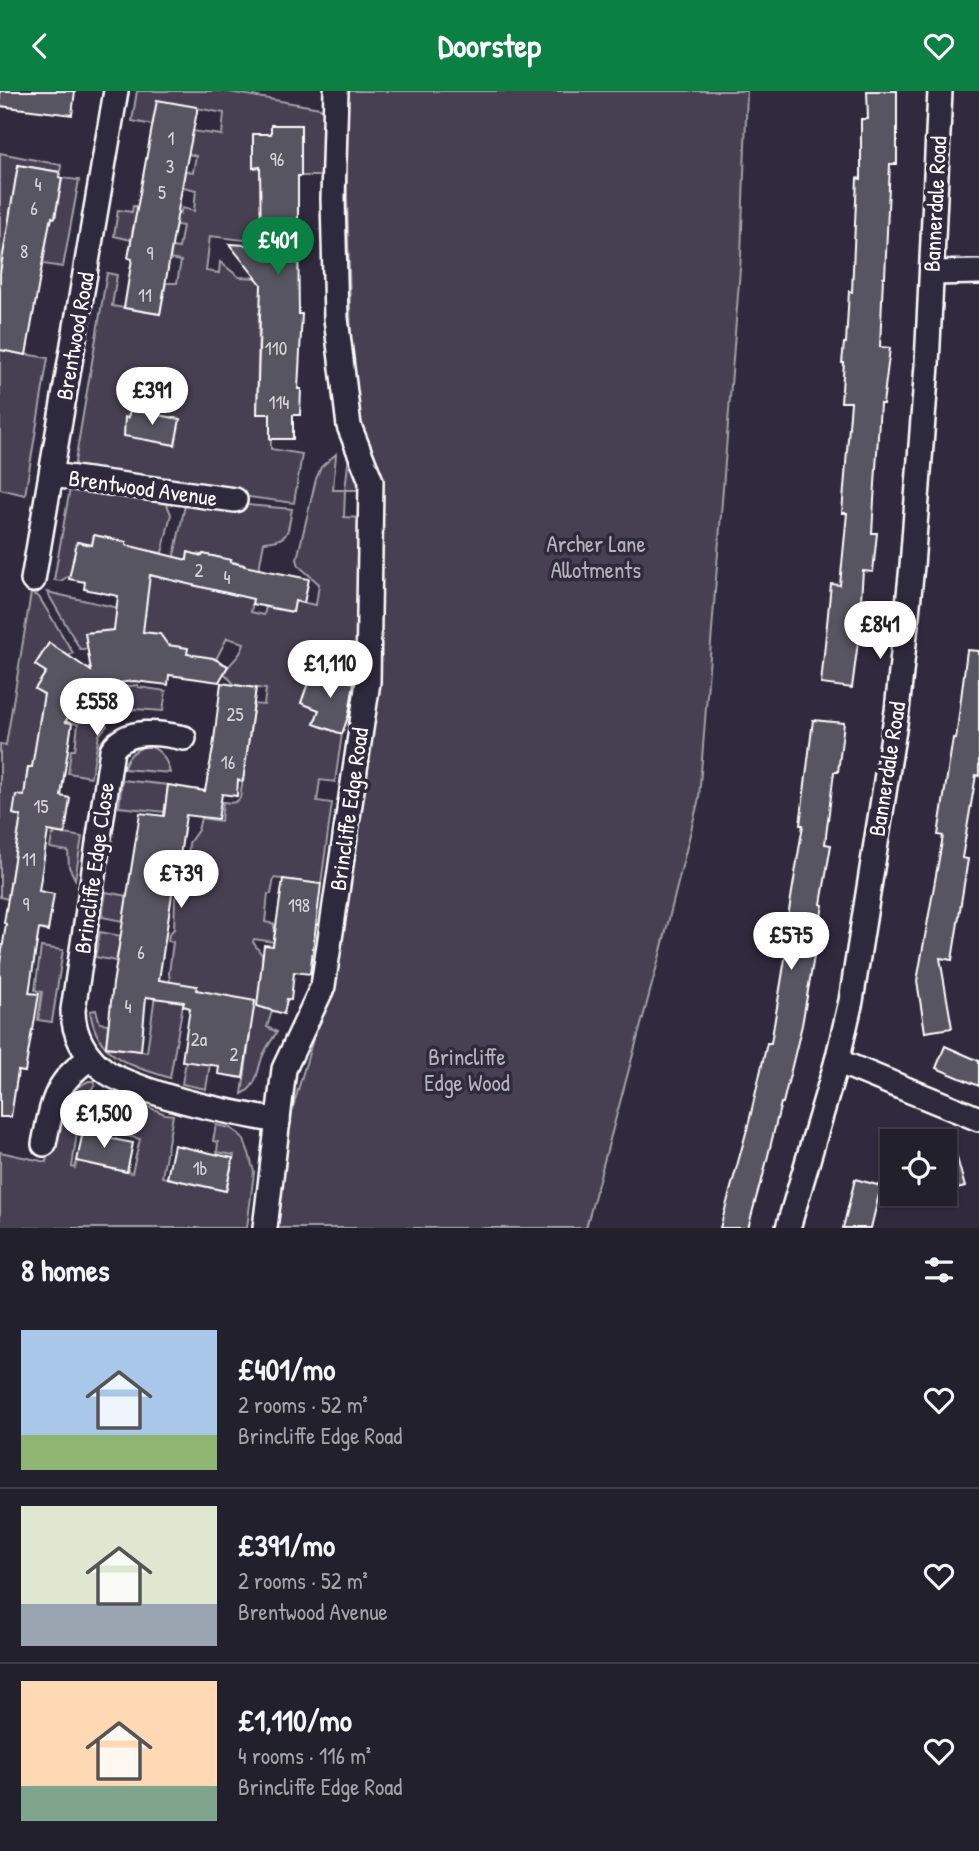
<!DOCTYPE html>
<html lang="en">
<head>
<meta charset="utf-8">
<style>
	:root { --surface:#23202e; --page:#2b2836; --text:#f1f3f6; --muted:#a3a3aa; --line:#403e4a; --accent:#0b8043 }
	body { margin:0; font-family:"Patrick Hand",sans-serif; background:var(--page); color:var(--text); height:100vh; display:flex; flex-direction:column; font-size:26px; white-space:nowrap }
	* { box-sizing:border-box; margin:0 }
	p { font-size:23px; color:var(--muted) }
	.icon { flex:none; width:38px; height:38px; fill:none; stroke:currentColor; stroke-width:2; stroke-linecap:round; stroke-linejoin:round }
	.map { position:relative; height:1137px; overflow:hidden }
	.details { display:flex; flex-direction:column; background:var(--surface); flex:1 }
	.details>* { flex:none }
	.buttons { position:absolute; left:880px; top:1038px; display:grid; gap:14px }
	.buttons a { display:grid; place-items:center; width:77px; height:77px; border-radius:0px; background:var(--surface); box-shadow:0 2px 5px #0004,0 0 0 2px var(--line); font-size:35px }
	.price { position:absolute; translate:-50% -60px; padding:0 16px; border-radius:24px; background:#fff; color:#222; font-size:23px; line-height:46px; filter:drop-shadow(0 2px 4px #0008) }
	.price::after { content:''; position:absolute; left:50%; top:42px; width:21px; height:16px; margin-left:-10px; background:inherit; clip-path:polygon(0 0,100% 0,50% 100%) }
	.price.current { background:var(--accent); color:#fff }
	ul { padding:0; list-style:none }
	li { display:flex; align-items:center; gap:21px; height:175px; padding:0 21px }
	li+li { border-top:2px solid var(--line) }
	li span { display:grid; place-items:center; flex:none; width:196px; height:140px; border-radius:0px; color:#555 }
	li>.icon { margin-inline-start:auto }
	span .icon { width:84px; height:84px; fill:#fffc; stroke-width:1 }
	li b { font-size:30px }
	h2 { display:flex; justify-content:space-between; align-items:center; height:84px; padding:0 21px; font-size:30px }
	header { display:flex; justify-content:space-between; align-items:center; height:91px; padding:0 21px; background:var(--accent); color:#fff; font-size:32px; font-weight:700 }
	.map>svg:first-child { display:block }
</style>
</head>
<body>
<header><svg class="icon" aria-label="back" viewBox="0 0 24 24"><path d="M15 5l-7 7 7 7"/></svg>Doorstep<svg class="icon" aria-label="heart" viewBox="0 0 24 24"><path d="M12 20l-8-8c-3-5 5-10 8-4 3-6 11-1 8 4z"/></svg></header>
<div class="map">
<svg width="979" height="1137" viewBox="0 0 979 1137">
	<rect width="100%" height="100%" fill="#2f2a3d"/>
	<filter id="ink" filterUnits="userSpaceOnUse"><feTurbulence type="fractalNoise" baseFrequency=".0143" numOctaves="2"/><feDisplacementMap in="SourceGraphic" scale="14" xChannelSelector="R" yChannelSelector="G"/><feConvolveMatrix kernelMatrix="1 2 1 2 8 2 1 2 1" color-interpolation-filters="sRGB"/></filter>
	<g filter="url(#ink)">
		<!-- green -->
		<g fill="#464152" stroke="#a2a0a8" stroke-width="2" fill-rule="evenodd">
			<polygon points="137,0 224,0 320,17 324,21 323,85 301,85 300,34 271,34 271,43 253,44 253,76 271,76 261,129 261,151 210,145 206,180 219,182 220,171 239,186 261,187 261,220 259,222 257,322 270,323 271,358 302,363 294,412 73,383 107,182 117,184 112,215 160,223 166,192 177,192 181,170 170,168 172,156 179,157 183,135 139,127 134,132 131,149 114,145 118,119 132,121 133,115 180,123 182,117 194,120 196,99 183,96 185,80 193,81 196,65 185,62 192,40 222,44 224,22 158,10 153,34 132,30"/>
			<polygon points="347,0 747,0 741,165 699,707 661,860 586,1137 278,1137 290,1026 330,891 377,592 382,384 355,320 352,287 346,69"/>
			<polygon points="0,62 61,74 60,81 18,74 10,123 51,130 52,126 55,126 58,111 56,102 60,102 62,87 79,89 63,176 43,173 47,147 7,141 0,181"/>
			<polygon points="0,259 48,267 25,404 0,398"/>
			<path d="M336,363L333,399H345L349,364L355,371L361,399H345L344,426L361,427L359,594L328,583L326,586L312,581L301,612L319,619L314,633L342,643L335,691L320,689L317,710L332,712L321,793L274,787L271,803H268L265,831L274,833V837L275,838L274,851L254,848L253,851L262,864V874L273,876L264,917L272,920L267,936L277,941C272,949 265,958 262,967C257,981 257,996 242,1003L250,944L232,906L222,904L220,908L193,918L197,898L186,896L170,987C130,974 97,968 90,920L96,919L100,932L108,933L106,956L147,961L157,890L170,891L169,882L173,851L168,850L169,843L174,838L175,808L182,786L178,767L188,769L189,752L198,739L201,727L221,730L223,711C230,712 236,713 240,707L254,613L264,614L266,598L235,594L224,582C230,571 242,565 244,552L227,547L213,574L187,564V557L173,555L80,558L47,501L145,523L116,478L169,488L185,414L191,409L292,418C287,442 291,449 264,451L251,521L264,524L266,516L293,521L295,510L316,514L319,493L299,475L297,468L316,388L321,376ZM188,462L217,466L244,474L238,504L182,492Z"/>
			<polygon points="70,397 166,411 171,423 162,462 125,455 126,451 94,444 92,454 77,451 71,483 61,490 54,489"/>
			<polygon points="31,502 39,506 73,562 69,565 49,552 35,574 46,581 35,598 71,621 84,602 107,635 99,644 91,686 68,682 71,659 75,659 78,633 40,627 33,676 28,676 24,705 16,704 13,723 21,725 8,808 0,806 0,653 6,654"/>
			<polygon points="138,594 138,596 166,600 163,620 135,618 126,621 114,597"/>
			<path d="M145,655C160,656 167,669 170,682L124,678C126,665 134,660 145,655Z"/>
			<polygon points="122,689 168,694 165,721 119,716"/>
			<polygon points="54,741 82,746 75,788 69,776 68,760 50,757 52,744 54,744"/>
			<polygon points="106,801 128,805 123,830 102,826"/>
			<polygon points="100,841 121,845 116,870 95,866"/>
			<polygon points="41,856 63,859 52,931 38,929 42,901 35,899"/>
			<polygon points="186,970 210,973 206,998 182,993"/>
			<path d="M89,990H94L95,994C78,1010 76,1053 72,1076L75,1077L77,1070L132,1082L140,1048L115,1042L120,1023L127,1007L165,1023L173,1024L162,1086L226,1100L234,1064L217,1061L218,1051L213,1050L216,1034L230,1037L239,1043L244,1049L249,1062L254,1081L247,1137H0V1061L46,1071C49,1057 53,1025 58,1015C64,1003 78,995 89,990Z"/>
		</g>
		<!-- building -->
		<g fill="#595564" stroke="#fff" stroke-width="2">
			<polygon points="0,0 75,0 72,24 0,15"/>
			<polygon points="867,0 897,0 897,73 890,73 885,186 883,186 880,256 890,257 883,313 880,313 872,442 877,442 873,481 863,480 858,551 852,597 821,593 831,493 840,494 847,422 842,422 851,311 841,311 844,272 842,272 844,252 846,252 849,200 852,201 857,87 861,88 861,28 868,28"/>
			<polygon points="157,9 197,16 197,21 185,80 160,223 124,217 131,174 132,168 128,167"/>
			<polygon points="271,34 301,34 301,85 298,85 298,139 299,223 302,223 298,298 301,298 300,324 293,324 293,348 270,348 270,323 257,323 261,193 229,153 261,155 260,76 253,77 253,43 271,43"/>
			<polygon points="18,74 60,81 59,86 62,87 55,127 52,126 51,131 50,130 26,264 0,259 0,182"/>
			<polygon points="130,319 180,328 175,354 124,345 125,326 128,327"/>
			<polygon points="94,444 126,451 126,454 187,469 188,461 202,465 203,463 231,469 230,471 244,474 244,475 309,488 304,512 295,510 293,521 252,513 253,508 150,484 143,541 160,543 168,554 188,557 187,563 213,567 228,575 219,591 169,584 168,594 134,590 88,596 65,631 72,632 61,705 70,707 65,743 48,740 39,800 54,803 48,840 39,838 29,902 39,903 33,939 32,939 25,981 18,980 11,1026 0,1026 0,872 6,833 4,832 21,725 13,723 16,704 24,705 28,676 32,676 44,603 35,598 46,581 35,574 49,552 91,580 85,542 114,539 118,505 84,498 85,491 69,488 77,451 92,454"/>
			<polygon points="967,559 979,560 979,685 976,684 962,767 968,768 952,869 940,867 952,937 925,941 917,890 943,745 938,744 953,647 956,648"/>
			<polygon points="312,581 326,586 327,582 354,592 349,623 342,643 314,633 319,619 301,612"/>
			<polygon points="221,592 256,597 243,690 238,689 237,705 222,703 218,728 186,724 180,765 178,764 159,889 197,895 196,899 255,910 243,987 218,983 219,975 182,970 190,917 183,915 184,911 146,906 141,960 106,956 113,893 140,722 164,725 168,694 205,700 213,657"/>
			<polygon points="813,629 844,632 838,681 834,681 825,753 831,754 821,813 823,814 802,934 783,1012 781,1012 761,1093 760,1093 748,1137 720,1137 749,1031 767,952 771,952 788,850 784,850 803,734 800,734"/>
			<polygon points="283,788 321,793 310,883 294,881 291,909 287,908 284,923 257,915 264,854 273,855"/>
			<polygon points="945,955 979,970 979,995 936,977"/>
			<polygon points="84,1035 104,1039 102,1046 133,1052 127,1081 77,1070"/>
			<polygon points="951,1045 965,1096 945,1101 945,1046"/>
			<polygon points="174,1054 233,1067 226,1100 167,1087"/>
			<polygon points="855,1088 881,1095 871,1137 843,1137"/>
		</g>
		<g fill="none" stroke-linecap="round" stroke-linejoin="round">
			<!-- street casing -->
			<g stroke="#fff" stroke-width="28">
				<g id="street">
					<polyline points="932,182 979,181"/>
					<polyline points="52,384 235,409"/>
					<polyline points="33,489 116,0"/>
					<path d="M184,647C162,642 127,636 112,659L73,919C73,943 85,965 104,979C112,986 122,989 132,993C179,1012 229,1021 278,1030"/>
					<polyline points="837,970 979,1028"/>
					<path d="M44,1053C52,1014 54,990 91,967"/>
					<polyline points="265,1137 284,978 323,895 368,591 371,390 349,335 336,227 333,108 336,0"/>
					<polyline points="788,1137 837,970 851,910 897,620 912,475 927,274 940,0"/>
				</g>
			</g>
			<!-- street -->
			<use href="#street" stroke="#2f2a3d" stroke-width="23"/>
		</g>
	</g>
	<g text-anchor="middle" stroke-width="7" stroke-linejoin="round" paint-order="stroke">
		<!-- number labels -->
		<g font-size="19" fill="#d6d4d8">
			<text x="171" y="54">1</text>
			<text x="277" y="75">96</text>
			<text x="170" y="82">3</text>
			<text x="38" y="100">4</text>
			<text x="162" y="108">5</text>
			<text x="34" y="124">6</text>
			<text x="24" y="167">8</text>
			<text x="150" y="169">9</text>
			<text x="145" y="211">11</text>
			<text x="276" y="264">110</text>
			<text x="279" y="318">114</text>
			<text x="199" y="486">2</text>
			<text x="227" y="493">4</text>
			<text x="235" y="630">25</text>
			<text x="228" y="678">16</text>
			<text x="41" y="722">15</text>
			<text x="29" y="775">11</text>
			<text x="26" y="820">9</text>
			<text x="299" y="821">198</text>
			<text x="141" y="868">6</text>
			<text x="128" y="922">4</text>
			<text x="199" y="955">2a</text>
			<text x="234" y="970">2</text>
			<text x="200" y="1084">1b</text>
		</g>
		<!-- street labels -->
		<g font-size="23" fill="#fff" stroke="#2f2a3d">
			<text transform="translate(935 113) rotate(-87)" y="8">Bannerdale Road</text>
			<text transform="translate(75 245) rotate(-80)" y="8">Brentwood Road</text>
			<text transform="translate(143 397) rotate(8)" y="8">Brentwood Avenue</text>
			<text transform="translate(887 678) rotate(-81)" y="8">Bannerdale Road</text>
			<text transform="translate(349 718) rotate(-82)" y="8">Brincliffe Edge Road</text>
			<text transform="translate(94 777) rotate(-82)" y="8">Brincliffe Edge Close</text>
		</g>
		<!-- park labels -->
		<g font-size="23" fill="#b5b3ba" stroke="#2f2a3d">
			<text x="596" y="461">Archer Lane<tspan x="596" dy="26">Allotments</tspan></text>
			<text x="467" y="974">Brincliffe<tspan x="467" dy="26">Edge Wood</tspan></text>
		</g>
	</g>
</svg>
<div class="buttons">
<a><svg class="icon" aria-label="locate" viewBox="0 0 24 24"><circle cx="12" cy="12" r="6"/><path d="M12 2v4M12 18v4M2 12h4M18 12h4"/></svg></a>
</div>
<b class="price current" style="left:278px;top:186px">£401</b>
<b class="price" style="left:152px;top:336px">£391</b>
<b class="price" style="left:880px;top:570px">£841</b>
<b class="price" style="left:330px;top:609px">£1,110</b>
<b class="price" style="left:97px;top:647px">£558</b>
<b class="price" style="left:181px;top:819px">£739</b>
<b class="price" style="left:791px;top:881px">£575</b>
<b class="price" style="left:104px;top:1059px">£1,500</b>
</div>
<section class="details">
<h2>8 homes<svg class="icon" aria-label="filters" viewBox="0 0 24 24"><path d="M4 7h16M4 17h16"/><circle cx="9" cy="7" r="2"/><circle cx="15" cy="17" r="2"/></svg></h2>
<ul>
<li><span style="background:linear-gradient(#a9c7e8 75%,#8fb573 0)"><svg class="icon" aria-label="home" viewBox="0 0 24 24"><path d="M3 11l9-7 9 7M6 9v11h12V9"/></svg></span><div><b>£401/mo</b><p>2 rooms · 52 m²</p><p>Brincliffe Edge Road</p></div><svg class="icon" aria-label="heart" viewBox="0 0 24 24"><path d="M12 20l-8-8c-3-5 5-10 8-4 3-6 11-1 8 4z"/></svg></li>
<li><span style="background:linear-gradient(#dfe7d0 70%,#9aa5b1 0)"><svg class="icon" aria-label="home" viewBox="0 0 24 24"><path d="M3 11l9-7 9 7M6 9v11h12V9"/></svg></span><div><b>£391/mo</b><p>2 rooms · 52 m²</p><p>Brentwood Avenue</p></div><svg class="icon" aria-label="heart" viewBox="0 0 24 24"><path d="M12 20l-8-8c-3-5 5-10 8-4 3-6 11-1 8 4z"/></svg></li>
<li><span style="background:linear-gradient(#ffd9b3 75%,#7fa58c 0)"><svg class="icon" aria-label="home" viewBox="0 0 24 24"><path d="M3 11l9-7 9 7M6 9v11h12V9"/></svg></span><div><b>£1,110/mo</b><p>4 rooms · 116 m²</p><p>Brincliffe Edge Road</p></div><svg class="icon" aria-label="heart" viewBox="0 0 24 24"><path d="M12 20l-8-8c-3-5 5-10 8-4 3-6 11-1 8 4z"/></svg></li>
</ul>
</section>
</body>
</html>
